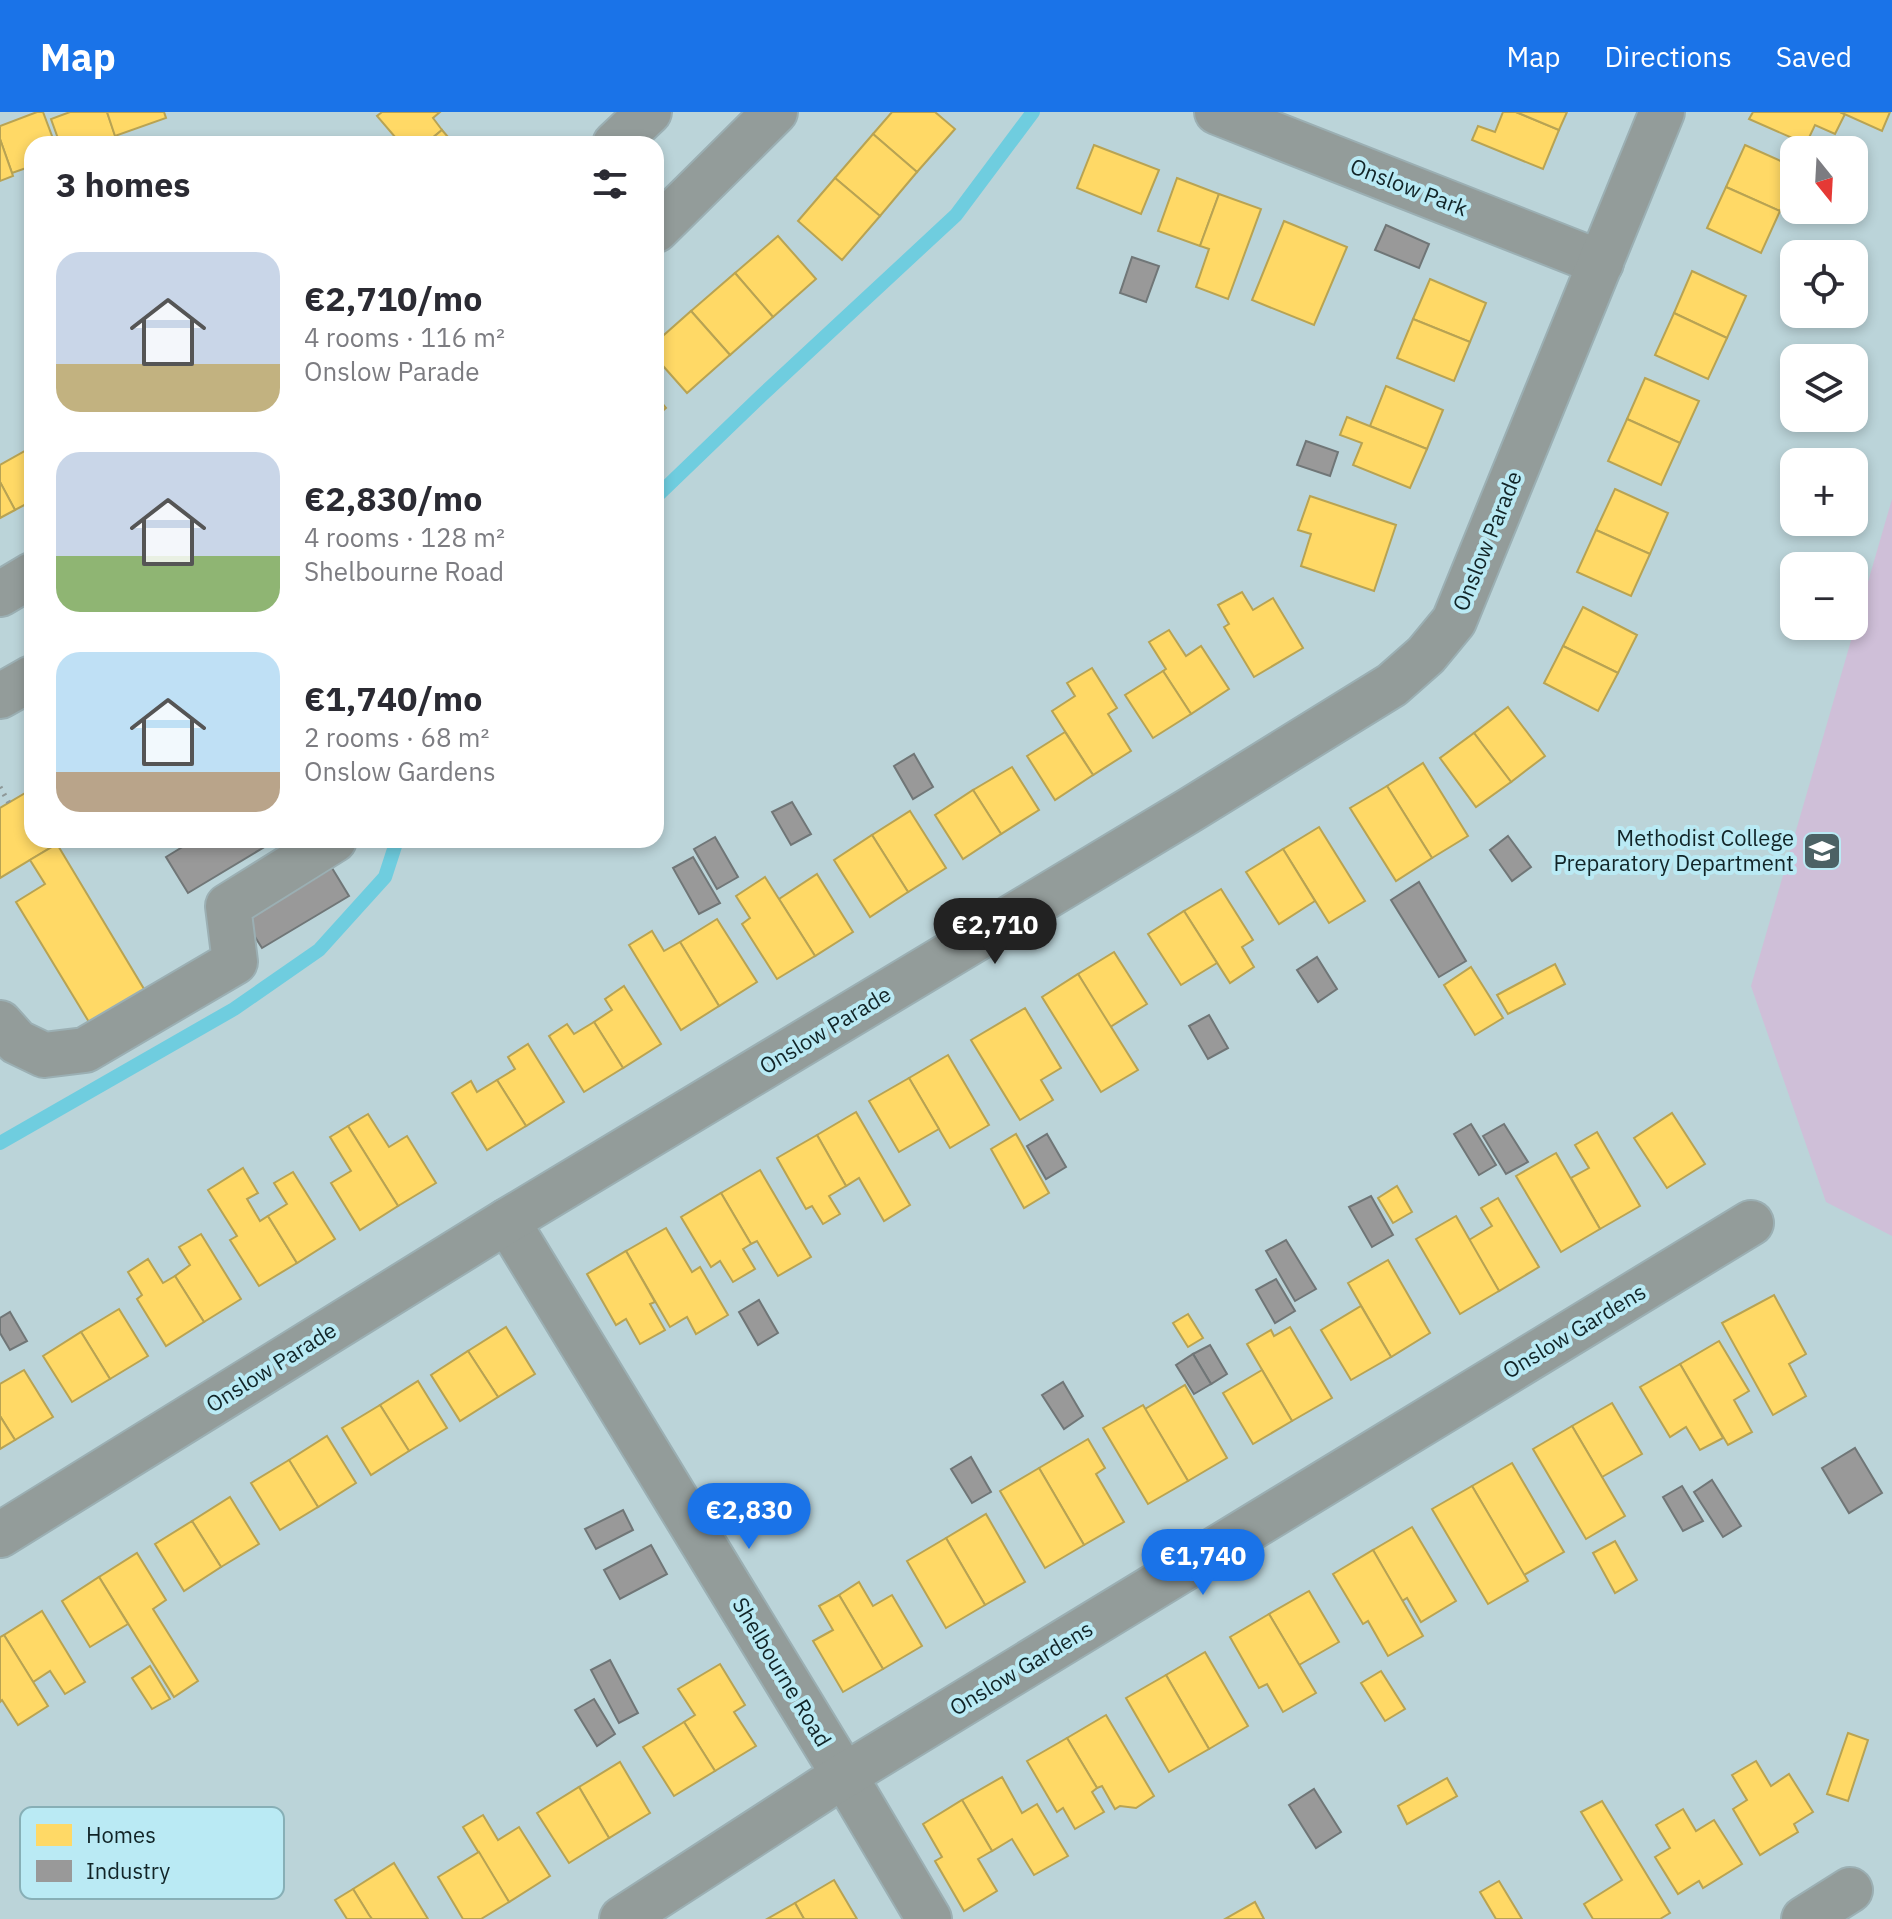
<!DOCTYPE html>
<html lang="en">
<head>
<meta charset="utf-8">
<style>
	:root { --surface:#fff; --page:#f2f2f3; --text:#2b2b33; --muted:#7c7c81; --accent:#1a73e8 }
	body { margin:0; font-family:"IBM Plex Sans",sans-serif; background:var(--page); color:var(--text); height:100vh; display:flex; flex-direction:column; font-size:30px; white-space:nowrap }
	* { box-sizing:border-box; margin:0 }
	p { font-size:26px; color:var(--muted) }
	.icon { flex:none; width:44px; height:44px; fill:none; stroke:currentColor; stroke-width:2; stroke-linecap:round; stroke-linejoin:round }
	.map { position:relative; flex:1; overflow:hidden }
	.panel { position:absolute; left:24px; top:24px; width:640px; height:712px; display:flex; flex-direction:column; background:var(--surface); border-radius:24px; box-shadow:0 4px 12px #0003 }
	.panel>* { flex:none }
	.needle { width:52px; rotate:162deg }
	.buttons { position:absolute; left:1780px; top:24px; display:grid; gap:16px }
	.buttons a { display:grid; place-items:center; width:88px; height:88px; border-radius:16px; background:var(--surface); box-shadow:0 4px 12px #0003; font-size:40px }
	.price { position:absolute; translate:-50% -68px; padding:0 18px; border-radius:28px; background:var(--accent); color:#fff; font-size:26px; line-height:52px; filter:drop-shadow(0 2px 4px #0008) }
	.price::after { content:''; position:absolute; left:50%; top:48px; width:24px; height:18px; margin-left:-12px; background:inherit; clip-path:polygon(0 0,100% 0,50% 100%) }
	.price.active { background:#222; color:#fff }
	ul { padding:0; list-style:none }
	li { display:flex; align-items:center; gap:24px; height:200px; padding:0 32px }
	li span { display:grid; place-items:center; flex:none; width:224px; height:160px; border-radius:24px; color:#555 }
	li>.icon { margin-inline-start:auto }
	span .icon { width:96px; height:96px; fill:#fffc; stroke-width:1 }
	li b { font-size:34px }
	h2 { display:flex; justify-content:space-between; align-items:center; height:96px; padding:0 32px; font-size:34px }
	header { display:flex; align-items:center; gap:48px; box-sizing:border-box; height:112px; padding:0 40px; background:var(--accent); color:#fff }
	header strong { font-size:38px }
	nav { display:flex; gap:44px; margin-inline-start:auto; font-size:28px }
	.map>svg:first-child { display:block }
</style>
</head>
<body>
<header>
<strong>Map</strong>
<nav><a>Map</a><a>Directions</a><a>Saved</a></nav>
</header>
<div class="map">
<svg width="1892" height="1807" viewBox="0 0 1892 1807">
	<rect width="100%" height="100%" fill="#bbd4d9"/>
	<!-- green -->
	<polygon fill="#cfbfd8" points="1892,387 1892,1124 1826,1090 1751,874"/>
	<!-- homes -->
	<g fill="#ffd966" stroke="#b8a353" stroke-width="2">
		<polygon points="37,0 43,0 55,32 32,32 32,54 12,61 0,27 0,14"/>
		<polygon points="70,0 107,0 118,32 60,32 51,7"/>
		<polygon points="107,0 164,0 166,6 115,24"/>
		<polygon points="382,0 440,0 433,6 442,18 425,32 401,32 377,4"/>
		<polygon points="892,0 935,0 955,17 917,60 873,22"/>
		<polygon points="1503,0 1516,0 1559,18 1543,57 1472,28 1478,14 1495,20"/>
		<polygon points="1516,0 1567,0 1559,18"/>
		<polygon points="1753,0 1840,0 1845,2 1835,22 1815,13 1806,32 1749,7"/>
		<polygon points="1840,0 1890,0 1882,19"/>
		<polygon points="442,18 454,32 425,32"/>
		<polygon points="873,22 917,60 880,104 835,66"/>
		<polygon points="0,27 13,64 0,69"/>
		<polygon points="1094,33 1159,58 1141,102 1077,76"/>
		<polygon points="1745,33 1794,55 1794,68 1780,99 1726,75"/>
		<polygon points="835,66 880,104 842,148 798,109"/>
		<polygon points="1177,66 1219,82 1200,134 1158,119"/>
		<polygon points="1726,75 1780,99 1761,141 1707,116"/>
		<polygon points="1219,82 1261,97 1228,187 1196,175 1209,137 1200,134"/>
		<polygon points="1284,109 1347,135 1314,213 1252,188"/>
		<polygon points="778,124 816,167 773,205 735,161"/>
		<polygon points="1692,159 1746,184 1727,226 1674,201"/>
		<polygon points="735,161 773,205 730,243 691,199"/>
		<polygon points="1430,167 1486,191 1470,230 1413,207"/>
		<polygon points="691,199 730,243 687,281 656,246 656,230"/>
		<polygon points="1674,201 1727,226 1708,267 1655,243"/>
		<polygon points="1413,207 1470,230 1454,269 1397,246"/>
		<polygon points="1645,266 1699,289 1680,331 1627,307"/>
		<polygon points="1386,274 1443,298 1427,337 1370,314"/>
		<polygon points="656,284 666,296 656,305"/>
		<polygon points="1347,305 1427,337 1410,376 1353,353 1362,331 1340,323"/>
		<polygon points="1627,307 1680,331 1661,373 1608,349"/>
		<polygon points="32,335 32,389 15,398 0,370 0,353"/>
		<polygon points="0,370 15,398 0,406"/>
		<polygon points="1615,377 1668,401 1650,442 1596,418"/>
		<polygon points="1310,384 1396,413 1374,479 1301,454 1311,422 1298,418"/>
		<polygon points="1596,418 1650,442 1631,484 1577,460"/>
		<polygon points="1242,480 1253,498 1273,486 1303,536 1254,565 1224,515 1229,512 1218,493"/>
		<polygon points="1583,495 1637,523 1618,561 1563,534"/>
		<polygon points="1169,518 1186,544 1201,534 1229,577 1191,602 1163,559 1166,557 1149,530"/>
		<polygon points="1563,534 1618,561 1598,599 1544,571"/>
		<polygon points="1092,556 1117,596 1108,602 1131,639 1093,663 1052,599 1075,584 1067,571"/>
		<polygon points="1163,559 1191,602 1153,626 1125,583"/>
		<polygon points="1508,595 1545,644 1511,670 1474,621"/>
		<polygon points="1065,620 1093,663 1055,688 1027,644"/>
		<polygon points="1474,621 1511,670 1476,695 1440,646"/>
		<polygon points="1423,651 1468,724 1432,746 1387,674"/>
		<polygon points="1012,655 1039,698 1001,722 973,678"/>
		<polygon points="1387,674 1432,746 1396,769 1350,696"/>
		<polygon points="32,677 32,728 63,728 0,766 0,696"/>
		<polygon points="973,678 1001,722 963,747 935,703"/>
		<polygon points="910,699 946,756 908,780 872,723"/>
		<polygon points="1319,715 1365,789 1329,811 1283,737"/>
		<polygon points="872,723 908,780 870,805 834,748"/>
		<polygon points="57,732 147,882 92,915 16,790 45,772 30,748"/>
		<polygon points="1283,737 1315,789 1279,812 1246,760"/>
		<polygon points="817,762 853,820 815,844 779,787"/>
		<polygon points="765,765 815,844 777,867 742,812 750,806 736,784"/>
		<polygon points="1221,777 1253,828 1242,835 1254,855 1230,871 1184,799"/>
		<polygon points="1184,799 1217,851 1181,873 1148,822"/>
		<polygon points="717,807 757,870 719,894 680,830"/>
		<polygon points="652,819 664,839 680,830 719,894 681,918 629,833"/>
		<polygon points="1114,840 1147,892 1110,915 1078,862"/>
		<polygon points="1555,852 1565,872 1508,902 1497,883"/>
		<polygon points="1471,855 1503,906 1475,923 1444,873"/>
		<polygon points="1078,862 1138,958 1101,980 1042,885"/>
		<polygon points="624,874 661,932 623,956 594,910 612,898 605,887"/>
		<polygon points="1025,896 1061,956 1041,968 1053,988 1020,1008 971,928"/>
		<polygon points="594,910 623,956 584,980 549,924 567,912 574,922"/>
		<polygon points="528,932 564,990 526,1014 497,968 515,957 508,945"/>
		<polygon points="948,943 989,1013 950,1036 909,966"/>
		<polygon points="909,966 939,1017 899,1040 869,989"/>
		<polygon points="497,968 526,1014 487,1038 452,981 471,969 477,980"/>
		<polygon points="856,1000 910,1093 884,1109 859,1066 846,1074 817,1023"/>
		<polygon points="1672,1001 1705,1052 1667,1076 1634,1026"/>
		<polygon points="368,1002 389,1035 407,1024 436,1071 398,1094 348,1014"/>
		<polygon points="348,1014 398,1094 360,1118 331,1071 351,1059 330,1025"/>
		<polygon points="1597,1020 1640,1094 1600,1117 1571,1066 1589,1056 1575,1033"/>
		<polygon points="1016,1022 1049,1081 1024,1096 991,1037"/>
		<polygon points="817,1023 846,1074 829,1084 840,1102 823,1112 812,1094 806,1097 777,1046"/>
		<polygon points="1556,1041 1600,1117 1561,1140 1516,1064"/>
		<polygon points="243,1056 258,1081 247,1087 260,1109 268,1104 297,1151 259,1174 230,1128 237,1124 208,1078"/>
		<polygon points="760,1058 811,1145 778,1164 757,1129 751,1132 721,1081"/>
		<polygon points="293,1060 335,1127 297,1151 268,1104 287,1092 274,1071"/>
		<polygon points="1397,1074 1412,1100 1393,1111 1378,1086"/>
		<polygon points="721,1081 751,1132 743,1137 755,1157 733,1170 720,1149 711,1155 681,1105"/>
		<polygon points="1498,1086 1539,1155 1499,1179 1469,1128 1492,1114 1481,1096"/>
		<polygon points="1456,1104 1499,1179 1460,1202 1416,1127"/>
		<polygon points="666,1116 692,1160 700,1155 728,1203 696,1222 687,1205 670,1215 626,1139"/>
		<polygon points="201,1122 241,1187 204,1210 175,1164 190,1153 179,1135"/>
		<polygon points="626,1139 655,1190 650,1192 665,1218 640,1232 626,1207 616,1213 587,1162"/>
		<polygon points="148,1147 163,1171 175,1164 204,1210 166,1234 137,1187 142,1183 128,1160"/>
		<polygon points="1388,1148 1430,1221 1391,1245 1348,1171"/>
		<polygon points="1774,1183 1806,1242 1789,1252 1806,1284 1773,1303 1722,1211"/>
		<polygon points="1361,1194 1391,1245 1351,1268 1321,1218"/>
		<polygon points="119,1197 148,1244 110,1267 81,1220"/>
		<polygon points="1188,1202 1203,1226 1188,1235 1173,1211"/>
		<polygon points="506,1215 535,1262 498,1285 468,1239"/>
		<polygon points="1290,1215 1332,1286 1292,1309 1247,1232 1271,1218 1274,1224"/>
		<polygon points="81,1220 110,1267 72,1290 43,1244"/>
		<polygon points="1719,1229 1749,1279 1734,1288 1752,1320 1728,1333 1680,1252"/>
		<polygon points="468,1239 498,1285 460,1309 431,1263"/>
		<polygon points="1680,1252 1723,1326 1700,1338 1686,1315 1670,1325 1640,1275"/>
		<polygon points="24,1258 53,1305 15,1328 0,1304 0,1272"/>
		<polygon points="1262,1258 1292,1309 1253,1332 1223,1281"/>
		<polygon points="418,1269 447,1316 409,1339 380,1293"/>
		<polygon points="1185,1273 1227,1346 1188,1369 1145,1297"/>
		<polygon points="1612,1291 1642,1342 1602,1365 1572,1314"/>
		<polygon points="380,1293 409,1339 371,1363 342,1316"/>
		<polygon points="1143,1293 1188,1369 1148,1392 1103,1316"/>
		<polygon points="0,1304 15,1328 0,1337"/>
		<polygon points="1572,1314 1625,1404 1586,1427 1533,1337"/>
		<polygon points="327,1324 356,1371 318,1395 289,1348"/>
		<polygon points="1088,1327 1105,1356 1096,1362 1124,1410 1084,1433 1039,1356"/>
		<polygon points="289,1348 318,1395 280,1418 251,1371"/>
		<polygon points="1512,1351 1564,1440 1524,1463 1472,1374"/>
		<polygon points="1039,1356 1084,1433 1045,1456 1000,1379"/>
		<polygon points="1472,1374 1528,1469 1488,1492 1432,1397"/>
		<polygon points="230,1385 259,1432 221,1455 192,1409"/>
		<polygon points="986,1402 1025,1470 985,1493 946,1426"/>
		<polygon points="192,1409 221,1455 184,1479 155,1432"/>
		<polygon points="1412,1415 1456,1489 1421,1510 1407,1486 1402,1489 1373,1438"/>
		<polygon points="946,1426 985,1493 946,1516 907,1449"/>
		<polygon points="1615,1429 1637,1468 1615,1481 1593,1441"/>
		<polygon points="1373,1438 1423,1524 1388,1544 1368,1509 1363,1512 1333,1462"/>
		<polygon points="137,1441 166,1488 153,1497 198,1569 174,1585 99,1465"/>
		<polygon points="99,1465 128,1512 90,1535 62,1489"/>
		<polygon points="859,1470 873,1494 892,1483 922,1534 883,1557 839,1483"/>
		<polygon points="1309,1479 1339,1530 1299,1553 1269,1502"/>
		<polygon points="839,1483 883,1557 843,1580 813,1529 833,1518 819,1494"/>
		<polygon points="42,1499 85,1570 65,1582 50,1559 33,1570 4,1523"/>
		<polygon points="1269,1502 1316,1581 1283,1600 1267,1572 1259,1576 1230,1525"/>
		<polygon points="4,1523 48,1594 18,1613 2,1588 0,1590 0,1525"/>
		<polygon points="1205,1540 1248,1614 1209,1637 1166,1563"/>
		<polygon points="720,1552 745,1593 734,1600 756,1634 715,1659 684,1610 695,1603 678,1577"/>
		<polygon points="150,1554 170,1587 152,1597 132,1566"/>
		<polygon points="1381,1559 1405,1597 1385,1609 1361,1571"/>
		<polygon points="1166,1563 1209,1637 1169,1660 1126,1586"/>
		<polygon points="1106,1603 1154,1684 1136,1696 1120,1694 1115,1697 1102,1674 1097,1676 1067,1626"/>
		<polygon points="684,1610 715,1659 674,1684 643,1635"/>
		<polygon points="1848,1621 1868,1628 1848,1689 1827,1682"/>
		<polygon points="1067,1626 1097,1676 1092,1680 1104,1700 1075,1717 1063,1696 1057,1700 1027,1649"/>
		<polygon points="1756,1649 1771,1674 1789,1662 1813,1700 1794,1712 1798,1720 1760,1743 1733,1697 1747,1688 1732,1663"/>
		<polygon points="620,1650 650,1701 609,1726 579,1675"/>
		<polygon points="1002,1665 1022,1701 1037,1692 1068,1744 1034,1763 1012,1727 992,1739 962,1688"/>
		<polygon points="1447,1666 1457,1684 1407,1712 1398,1694"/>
		<polygon points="579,1675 609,1726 569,1751 537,1701"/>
		<polygon points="962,1688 992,1739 978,1747 997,1779 964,1799 935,1749 942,1745 923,1712"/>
		<polygon points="1602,1689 1670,1801 1660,1807 1593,1807 1584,1792 1622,1768 1581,1700"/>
		<polygon points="1683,1697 1696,1719 1714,1708 1742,1752 1703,1776 1699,1769 1678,1782 1655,1745 1670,1736 1656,1713"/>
		<polygon points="483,1703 498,1728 519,1715 550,1764 509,1790 463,1715"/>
		<polygon points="479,1740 509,1790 481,1807 463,1807 438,1765"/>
		<polygon points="394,1751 428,1807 372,1807 369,1803 353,1777"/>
		<polygon points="834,1768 857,1807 804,1807 795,1791"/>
		<polygon points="1499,1769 1522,1807 1496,1807 1480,1780"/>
		<polygon points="353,1777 369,1803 372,1807 347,1807 335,1788"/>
		<polygon points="1255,1790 1264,1807 1225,1807"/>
		<polygon points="795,1791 804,1807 767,1807"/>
	</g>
	<!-- industry -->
	<g fill="#999" stroke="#707677" stroke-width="2">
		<polygon points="1386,113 1429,132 1419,156 1375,138"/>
		<polygon points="1132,145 1159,154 1146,190 1120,181"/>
		<polygon points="1306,329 1338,340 1330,364 1297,353"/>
		<polygon points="914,642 933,675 913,687 894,654"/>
		<polygon points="792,690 811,722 791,733 772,700"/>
		<polygon points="1508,724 1531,755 1512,769 1490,738"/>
		<polygon points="715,725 738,765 717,777 694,737"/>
		<polygon points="194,728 276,728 188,781 166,745"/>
		<polygon points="693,745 720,791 699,802 673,756"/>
		<polygon points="332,756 349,784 262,836 245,809"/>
		<polygon points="1419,770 1466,849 1439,865 1391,788"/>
		<polygon points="1317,845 1337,877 1318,890 1297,858"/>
		<polygon points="1209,903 1228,936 1208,947 1189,914"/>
		<polygon points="1471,1012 1496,1053 1479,1063 1454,1022"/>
		<polygon points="1504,1012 1528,1050 1506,1062 1483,1024"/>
		<polygon points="1047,1022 1066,1055 1046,1067 1027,1034"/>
		<polygon points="1371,1084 1393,1123 1372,1135 1349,1095"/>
		<polygon points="1286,1128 1316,1177 1295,1189 1266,1139"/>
		<polygon points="1276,1167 1295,1199 1275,1211 1256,1178"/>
		<polygon points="759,1188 778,1221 758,1233 739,1200"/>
		<polygon points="10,1200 27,1229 10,1238 0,1221 0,1206"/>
		<polygon points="1210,1233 1227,1262 1211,1272 1193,1242"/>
		<polygon points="1193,1242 1211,1272 1194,1282 1176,1253"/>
		<polygon points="1063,1270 1083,1304 1064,1317 1042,1283"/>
		<polygon points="1855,1336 1882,1381 1849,1401 1822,1356"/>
		<polygon points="971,1345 991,1380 972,1391 951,1357"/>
		<polygon points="1712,1368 1741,1414 1723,1425 1694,1380"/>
		<polygon points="1682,1374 1703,1409 1683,1419 1663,1385"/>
		<polygon points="623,1398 633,1418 596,1437 585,1417"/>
		<polygon points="651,1433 667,1462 620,1487 604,1458"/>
		<polygon points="610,1548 638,1601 619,1611 591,1558"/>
		<polygon points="594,1587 615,1622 597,1634 575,1598"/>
		<polygon points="1314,1677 1341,1720 1316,1736 1289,1693"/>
	</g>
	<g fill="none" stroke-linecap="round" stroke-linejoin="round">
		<!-- stream -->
		<g stroke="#6fcddf" stroke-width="14">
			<polyline points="656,385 761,284 956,103 1033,0"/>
			<polyline points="0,1031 234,897 319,838 385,765 397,728"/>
		</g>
		<!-- minor casing -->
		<g stroke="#9bafb3" stroke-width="48">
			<g id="minor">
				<polyline points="1217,0 1601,151"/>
				<polyline points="615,32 649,0"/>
				<polyline points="656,118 775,0"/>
				<polyline points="0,482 32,463"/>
				<polyline points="0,584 32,566"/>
				<polyline points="0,911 17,930 44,943 85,938 235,850 228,794 334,728"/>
				<polyline points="507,1109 844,1663 929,1807"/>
				<polyline points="0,1423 507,1109 1190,698 1392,573 1426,543 1454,509 1662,0"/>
				<polyline points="622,1807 824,1676 1751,1111"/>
				<polyline points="1804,1807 1850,1778"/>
			</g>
		</g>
		<!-- path -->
		<polyline stroke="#8e9898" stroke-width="5" stroke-dasharray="2 6" stroke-linecap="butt" points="0,675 9,691"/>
		<!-- minor -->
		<use href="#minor" stroke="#939c9a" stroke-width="44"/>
	</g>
	<!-- icons -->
	<defs>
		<g id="school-square" transform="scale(2)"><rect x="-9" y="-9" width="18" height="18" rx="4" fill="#4c6265" stroke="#baeaf4"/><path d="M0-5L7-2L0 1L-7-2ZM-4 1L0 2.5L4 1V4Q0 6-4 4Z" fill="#fff"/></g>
	</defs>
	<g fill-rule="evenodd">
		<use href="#school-square" x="1822" y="739"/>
	</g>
	<g text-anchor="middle" stroke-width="8" stroke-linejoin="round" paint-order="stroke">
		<!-- street labels -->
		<g font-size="22" fill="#112427" stroke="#baeaf4">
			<text transform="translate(1409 75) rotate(21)" y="8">Onslow Park</text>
			<text transform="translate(1487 429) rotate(-68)" y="8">Onslow Parade</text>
			<text transform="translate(825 918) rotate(-31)" y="8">Onslow Parade</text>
			<text transform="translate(1574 1219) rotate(-31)" y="8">Onslow Gardens</text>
			<text transform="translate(271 1255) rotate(-32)" y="8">Onslow Parade</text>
			<text transform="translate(1021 1556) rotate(-31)" y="8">Onslow Gardens</text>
			<text transform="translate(782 1560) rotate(59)" y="8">Shelbourne Road</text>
		</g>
		<!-- poi labels -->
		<g font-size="22" fill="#112427" stroke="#baeaf4" text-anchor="end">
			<text x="1794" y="734">Methodist College<tspan x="1794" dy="25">Preparatory Department</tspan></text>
		</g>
	</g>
	<!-- legend -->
	<rect x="20" y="1695" width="264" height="92" rx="12" fill="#baeaf4" stroke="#87afb6" stroke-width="2"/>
	<rect x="36" y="1712" width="36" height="22" fill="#ffd966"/>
	<rect x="36" y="1748" width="36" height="22" fill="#999"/>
	<g font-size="22" fill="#112427">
		<text x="86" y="1731">Homes</text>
		<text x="86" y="1767">Industry</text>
	</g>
</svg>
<div class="buttons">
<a><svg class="needle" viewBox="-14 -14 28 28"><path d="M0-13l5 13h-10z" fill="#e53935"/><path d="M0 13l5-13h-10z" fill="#7c7c81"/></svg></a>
<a><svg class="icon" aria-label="locate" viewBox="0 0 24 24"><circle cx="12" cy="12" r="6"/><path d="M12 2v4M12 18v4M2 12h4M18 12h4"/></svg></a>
<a><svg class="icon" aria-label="layers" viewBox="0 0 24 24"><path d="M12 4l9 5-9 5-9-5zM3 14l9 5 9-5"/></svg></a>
<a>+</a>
<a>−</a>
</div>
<b class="price active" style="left:995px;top:854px">€2,710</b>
<b class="price" style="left:749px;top:1439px">€2,830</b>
<b class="price" style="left:1203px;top:1485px">€1,740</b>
<section class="panel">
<h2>3 homes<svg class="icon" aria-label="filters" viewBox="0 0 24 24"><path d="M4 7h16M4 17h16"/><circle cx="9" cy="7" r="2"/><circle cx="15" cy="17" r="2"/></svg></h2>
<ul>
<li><span style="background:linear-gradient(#c9d6e8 70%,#c2b280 0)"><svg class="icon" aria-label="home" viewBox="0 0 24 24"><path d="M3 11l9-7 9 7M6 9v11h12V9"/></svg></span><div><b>€2,710/mo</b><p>4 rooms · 116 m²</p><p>Onslow Parade</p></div></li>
<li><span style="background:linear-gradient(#c9d6e8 65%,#8fb573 0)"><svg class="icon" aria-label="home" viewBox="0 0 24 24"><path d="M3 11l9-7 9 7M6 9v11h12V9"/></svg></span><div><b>€2,830/mo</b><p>4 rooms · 128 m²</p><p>Shelbourne Road</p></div></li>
<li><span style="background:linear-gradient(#bfe0f5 75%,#b9a48a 0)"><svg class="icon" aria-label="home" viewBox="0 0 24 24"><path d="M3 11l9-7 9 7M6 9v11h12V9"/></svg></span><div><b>€1,740/mo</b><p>2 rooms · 68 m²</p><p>Onslow Gardens</p></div></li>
</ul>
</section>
</div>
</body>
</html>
